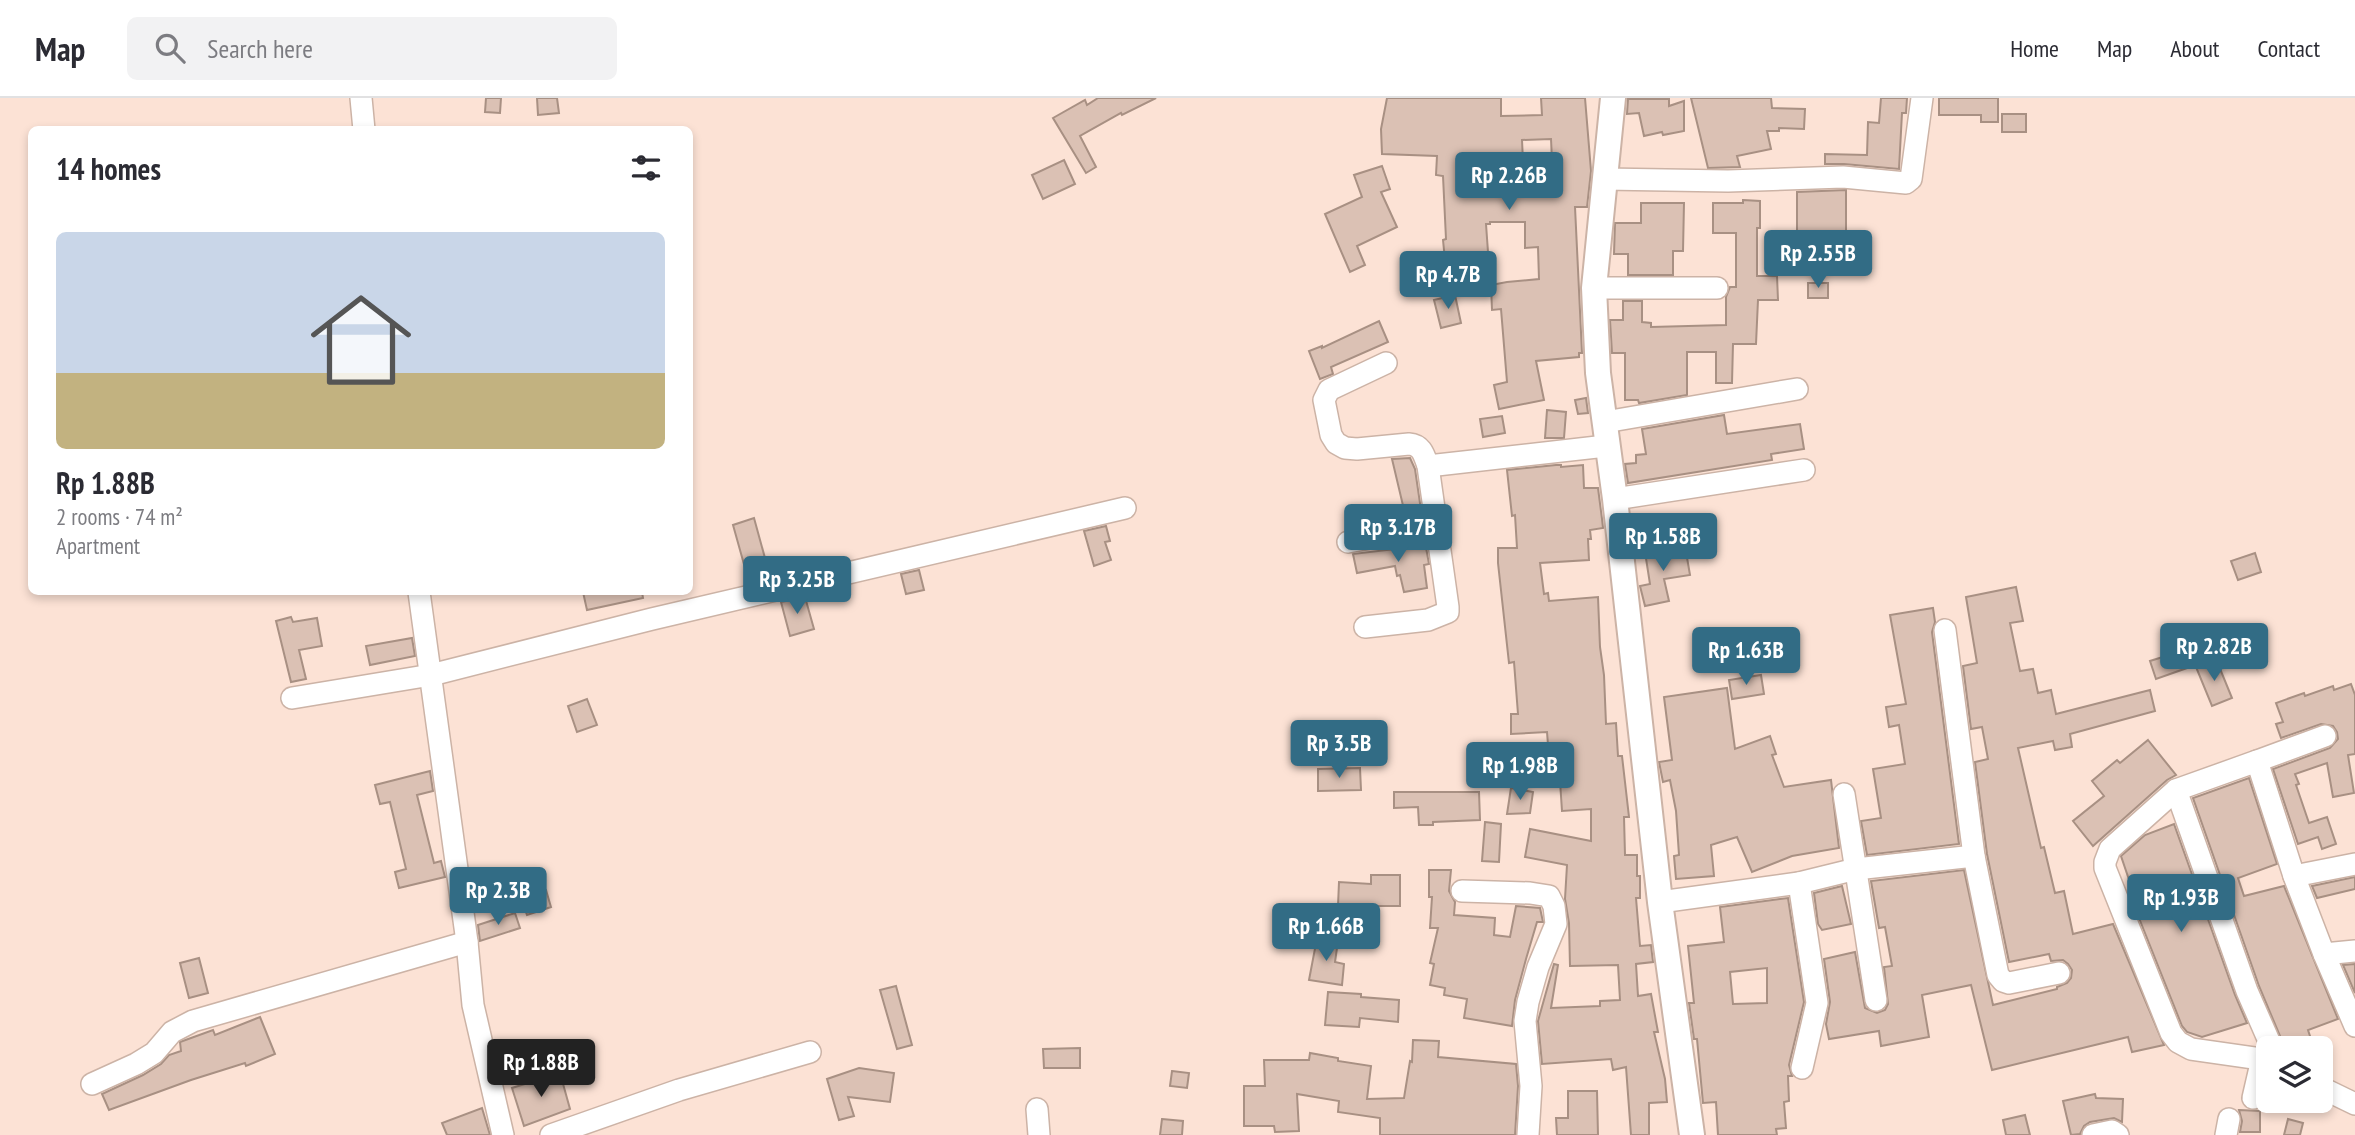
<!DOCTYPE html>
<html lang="en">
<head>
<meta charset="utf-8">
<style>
	:root { --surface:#fff; --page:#f2f2f3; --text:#2b2b33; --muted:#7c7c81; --line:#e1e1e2; --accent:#326c85 }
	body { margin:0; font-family:"PT Sans Narrow",sans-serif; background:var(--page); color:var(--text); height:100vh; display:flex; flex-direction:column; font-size:26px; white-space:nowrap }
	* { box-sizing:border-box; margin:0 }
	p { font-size:23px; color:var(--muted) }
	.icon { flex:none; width:38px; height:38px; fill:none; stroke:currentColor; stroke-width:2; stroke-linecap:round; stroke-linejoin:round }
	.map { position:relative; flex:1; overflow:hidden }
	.drawer { position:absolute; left:28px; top:28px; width:665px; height:469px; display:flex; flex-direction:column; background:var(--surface); border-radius:10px; box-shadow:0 4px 10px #0003 }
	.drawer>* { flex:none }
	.tools { position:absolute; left:2256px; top:938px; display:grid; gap:14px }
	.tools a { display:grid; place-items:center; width:77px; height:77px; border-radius:10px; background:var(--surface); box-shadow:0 4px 10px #0003; font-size:35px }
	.price { position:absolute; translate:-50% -60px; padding:0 16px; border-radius:7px; background:var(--accent); color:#fff; font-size:23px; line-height:46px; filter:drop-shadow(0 2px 4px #0008) }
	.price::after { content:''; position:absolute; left:50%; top:42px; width:21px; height:16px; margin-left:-10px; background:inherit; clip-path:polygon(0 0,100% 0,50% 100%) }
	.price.on { background:#222; color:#fff }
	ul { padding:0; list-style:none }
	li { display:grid; align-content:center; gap:14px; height:371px; padding:0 28px }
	li span { display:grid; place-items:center; height:217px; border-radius:10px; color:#555 }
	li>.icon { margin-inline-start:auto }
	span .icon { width:126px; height:126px; fill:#fffc; stroke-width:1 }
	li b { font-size:30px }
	h2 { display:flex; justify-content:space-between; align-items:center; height:84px; padding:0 28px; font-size:30px }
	header { display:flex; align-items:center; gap:42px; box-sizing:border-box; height:98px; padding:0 35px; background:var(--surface); border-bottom:2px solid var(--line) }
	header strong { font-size:33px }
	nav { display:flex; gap:38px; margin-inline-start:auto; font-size:24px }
	.search { width:490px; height:63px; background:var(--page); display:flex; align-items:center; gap:18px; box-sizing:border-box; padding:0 24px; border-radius:10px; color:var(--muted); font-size:26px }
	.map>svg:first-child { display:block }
</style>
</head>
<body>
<header>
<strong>Map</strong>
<div class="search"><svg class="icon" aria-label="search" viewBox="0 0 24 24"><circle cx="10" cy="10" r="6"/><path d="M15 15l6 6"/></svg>Search here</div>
<nav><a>Home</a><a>Map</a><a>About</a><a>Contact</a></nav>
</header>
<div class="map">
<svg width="2355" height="1037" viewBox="0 0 2355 1037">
	<rect width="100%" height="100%" fill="#fce2d5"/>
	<!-- building -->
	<g fill="#dbc1b4" stroke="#a89083" stroke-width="2" fill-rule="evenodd">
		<polygon points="486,0 501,0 500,15 485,14"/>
		<polygon points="537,0 557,0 559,15 538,17"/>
		<polygon points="1098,0 1156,0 1122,17 1121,15 1080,38 1096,69 1086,75 1053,20 1085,2 1087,7"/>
		<path d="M1387,0H1501V18L1542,17L1541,0H1585L1591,73L1587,109H1575L1582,255H1579V259L1536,263L1544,302L1499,311L1494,287L1507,284L1501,211L1492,212L1491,187L1507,184L1539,181L1538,149L1525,150V124H1490V126H1486L1489,168L1446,172L1443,142L1446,141L1443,78L1436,77L1437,58L1382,56L1381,31ZM1551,41L1553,84L1524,85L1522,42Z"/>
		<polygon points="1691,0 1771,0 1772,10 1805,11 1804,31 1779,30 1779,33 1767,33 1771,51 1737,58 1740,69 1708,70"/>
		<polygon points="1881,0 1907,0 1906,15 1902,15 1899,71 1844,66 1825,66 1825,56 1867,57 1868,24 1879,25"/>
		<polygon points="1939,0 1998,0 1998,24 1981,24 1981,17 1939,17"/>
		<polygon points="1628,1 1669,1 1669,8 1684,3 1684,33 1663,37 1662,34 1644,38 1639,15 1627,16"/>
		<rect x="2002" y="16" width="24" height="18"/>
		<polygon points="1064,62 1075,86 1043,101 1032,77"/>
		<polygon points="1382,68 1390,91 1381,94 1397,129 1357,148 1365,167 1350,174 1325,116 1362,99 1354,77"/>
		<polygon points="1846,92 1846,138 1797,138 1797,94"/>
		<polygon points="1743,102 1760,103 1760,130 1757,130 1757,178 1777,178 1778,202 1758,202 1756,246 1733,246 1732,285 1716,285 1716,254 1687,254 1687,297 1639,305 1638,302 1625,302 1625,255 1612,255 1610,222 1623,222 1623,203 1642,203 1642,224 1651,225 1651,229 1726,227 1726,199 1730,189 1736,189 1736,135 1713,135 1713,105 1743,105"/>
		<polygon points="1641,105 1684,105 1683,153 1673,153 1673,177 1628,177 1628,156 1614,156 1615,125 1641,125"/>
		<rect x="1808" y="185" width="20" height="15"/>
		<polygon points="1455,197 1461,225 1441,230 1434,202"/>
		<polygon points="1379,223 1388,244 1331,269 1333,276 1320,281 1309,253 1322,248 1322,250"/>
		<polygon points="1586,300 1588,315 1578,316 1575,302"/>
		<polygon points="1547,312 1566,314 1564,340 1545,340"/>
		<polygon points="1724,317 1727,336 1800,326 1804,351 1771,356 1772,362 1628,385 1625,366 1636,365 1636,357 1646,356 1642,331"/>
		<polygon points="1502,318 1505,335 1483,339 1480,321"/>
		<polygon points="1410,360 1415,371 1421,412 1405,416 1392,361"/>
		<polygon points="1556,367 1561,367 1561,369 1583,367 1584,390 1598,390 1602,421 1603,430 1590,432 1591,441 1588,441 1589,462 1540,465 1544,496 1548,495 1549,503 1598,499 1600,549 1604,577 1606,626 1616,625 1618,658 1622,658 1629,719 1624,719 1625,757 1637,757 1637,778 1640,778 1640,800 1636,800 1640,848 1651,847 1653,864 1636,866 1638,898 1651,896 1658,934 1654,934 1665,981 1667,1004 1649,1005 1649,1037 1631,1037 1626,969 1613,972 1611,961 1542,966 1538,923 1554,866 1558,867 1551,910 1600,908 1600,903 1620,902 1618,867 1570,868 1569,825 1565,801 1567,767 1525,759 1530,731 1591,743 1591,711 1562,713 1560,683 1551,685 1547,634 1511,636 1511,616 1518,616 1514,564 1509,565 1498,465 1498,450 1517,450 1515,417 1512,418 1507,372"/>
		<polygon points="754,420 768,471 747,477 733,427"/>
		<polygon points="1106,428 1110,443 1105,444 1111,462 1094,468 1084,433"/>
		<polygon points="1425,444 1429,466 1424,467 1427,490 1404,494 1400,477 1397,478 1395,468 1357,475 1353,456 1411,449 1411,447"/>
		<polygon points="1685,448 1690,477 1664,481 1669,503 1645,508 1640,488 1650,486 1645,454"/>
		<polygon points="2255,455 2261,474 2238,482 2231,463"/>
		<polygon points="919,472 924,492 906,496 901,476"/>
		<polygon points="2016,489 2023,523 2010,525 2020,573 2033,571 2038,595 2051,592 2056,616 2150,592 2155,613 2070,636 2072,649 2055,652 2053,643 2018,650 2041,750 2044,749 2055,795 2064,793 2073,836 2113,826 2164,947 2132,954 2128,939 1992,972 1971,887 1922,897 1929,939 1881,948 1879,933 1829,941 1826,926 1830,904 1824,861 1855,854 1865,910 1877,915 1885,912 1888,906 1884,869 1892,868 1885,829 1879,830 1871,783 1964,772 1993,907 2057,891 2057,889 2067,885 2071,880 2072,872 2068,866 2063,862 2051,863 2049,856 2009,864 1987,756 1975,664 1988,661 1982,629 1971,631 1963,568 1977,565 1966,499"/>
		<polygon points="583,494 642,494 643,500 587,512"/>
		<polygon points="805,499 814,531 790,538 781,504"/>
		<polygon points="1933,510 1935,524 1932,534 1959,746 1867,757 1861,723 1881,720 1873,671 1905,666 1899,627 1889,629 1886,609 1906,606 1890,517"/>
		<polygon points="291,519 293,524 317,520 322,548 299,552 306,581 291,584 276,523"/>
		<polygon points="412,540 415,558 370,567 366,548"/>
		<polygon points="2182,553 2187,570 2156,581 2150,563"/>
		<polygon points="2216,561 2232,600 2212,608 2196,569"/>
		<polygon points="1761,577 1764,596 1732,601 1729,582"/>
		<polygon points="2351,586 2355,597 2355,656 2348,657 2354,695 2333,699 2327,665 2295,676 2299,686 2296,687 2309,725 2327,719 2336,746 2322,751 2318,739 2298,746 2273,671 2330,650 2338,641 2337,634 2333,628 2321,626 2281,640 2276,626 2283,624 2276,605 2304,595 2305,598 2333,588 2334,592"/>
		<polygon points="1727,590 1735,651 1770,638 1776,656 1772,657 1784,689 1831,682 1839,750 1792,758 1752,774 1737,739 1711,747 1714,778 1676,781 1674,758 1679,757 1676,713 1670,682 1663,684 1659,664 1672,662 1664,599"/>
		<polygon points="587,601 597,627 577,634 568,608"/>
		<polygon points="2148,642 2176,677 2167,682 2093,748 2073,723 2104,698 2092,683 2117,662 2120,665"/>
		<polygon points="1360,670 1361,692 1318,693 1318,671"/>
		<polygon points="430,673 433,693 417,697 434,765 441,763 445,779 399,790 395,774 406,771 390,704 380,706 375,687"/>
		<polygon points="2249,680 2277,766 2238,780 2244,798 2284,788 2338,921 2308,932 2313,947 2304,950 2285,950 2259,888 2193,700"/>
		<polygon points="1511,690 1533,694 1530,715 1507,716"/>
		<polygon points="1394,694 1479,694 1480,722 1433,724 1433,727 1419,727 1418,709 1394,710"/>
		<polygon points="1485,724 1501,726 1499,764 1482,763"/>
		<polygon points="2174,726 2235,897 2247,925 2202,939 2187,934 2182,928 2139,820 2142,820 2121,758 2145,737"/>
		<polygon points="1429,772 1451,772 1449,793 1455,804 1454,817 1495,820 1494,837 1510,839 1516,808 1540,810 1543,824 1537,824 1526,861 1515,902 1512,928 1464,920 1467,901 1444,897 1445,890 1430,887 1434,866 1430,865 1438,830 1430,830 1432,799 1429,799"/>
		<polygon points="1371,777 1400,777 1400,808 1338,808 1339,784 1371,786"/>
		<polygon points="2355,779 2355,791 2317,800 2312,788"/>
		<polygon points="1842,788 1851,826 1822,832 1818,826 1814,795"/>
		<polygon points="546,792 551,809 527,817 521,800"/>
		<path d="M1788,800L1804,904L1789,967L1792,978H1788L1789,1003L1784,1004L1786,1030L1776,1031L1777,1037H1718L1716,1004L1703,1005L1697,941H1694L1689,905H1694L1688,848L1724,844L1720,809ZM1767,870V905L1733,906L1730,874Z"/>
		<polygon points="515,815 520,830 480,843 478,827"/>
		<polygon points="1317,840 1338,843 1335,864 1344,866 1342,887 1309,882"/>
		<polygon points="199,860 208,895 189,900 180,865"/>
		<polygon points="2355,866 2355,895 2343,867"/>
		<polygon points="896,888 912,947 897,951 880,892"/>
		<polygon points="1328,894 1361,896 1361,899 1399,902 1398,924 1360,920 1359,929 1325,927"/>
		<polygon points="260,919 275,956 246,968 245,965 191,982 109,1012 102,996 143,977 161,966 169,957 181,953 180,944 213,932 215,937"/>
		<polygon points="1413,942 1439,943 1438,959 1516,966 1518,988 1515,1037 1380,1037 1380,1020 1338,1014 1339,1003 1297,996 1299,1033 1275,1034 1274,1028 1244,1028 1244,988 1265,988 1264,962 1309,962 1310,955 1338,960 1338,963 1371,968 1367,1001 1404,1000 1410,963 1412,964"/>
		<polygon points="1080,950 1080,970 1044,970 1043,951"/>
		<polygon points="859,970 894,975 890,1004 848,999 854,1018 839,1022 827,981"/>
		<polygon points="1172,973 1189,975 1187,990 1170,988"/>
		<polygon points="560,975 570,1011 524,1028 512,990"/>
		<polygon points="1568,993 1597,993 1598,1037 1557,1037 1556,1020 1568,1020"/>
		<polygon points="2095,996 2096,1000 2123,1001 2122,1024 2114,1020 2090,1024 2084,1028 2080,1036 2071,1037 2063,1003"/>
		<polygon points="482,1010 490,1037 447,1037 442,1025"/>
		<polygon points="2239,1012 2260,1013 2260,1034 2240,1034 2242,1023"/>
		<polygon points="2025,1017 2030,1037 2006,1037 2003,1022"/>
		<polygon points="1162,1021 1183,1023 1182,1037 1160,1037"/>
		<polygon points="2288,1021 2303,1025 2300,1037 2284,1037"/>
	</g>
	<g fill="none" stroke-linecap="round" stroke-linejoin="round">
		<!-- minor casing -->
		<g stroke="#ccb3a6" stroke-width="24">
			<g id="minor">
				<polyline points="361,0 364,32"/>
				<polyline points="1604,81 1728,83 1843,79 1906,85 1911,81 1922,0"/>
				<polyline points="1594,190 1717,190"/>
				<polyline points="1605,324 1797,291"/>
				<polyline points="1428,368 1606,348"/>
				<polyline points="1615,401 1804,372"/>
				<polyline points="1348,444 1436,428"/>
				<polyline points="419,494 467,844 473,907 503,1037"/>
				<path d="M1365,529L1428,522L1448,514V509L1428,368C1424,357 1422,347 1409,346L1357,351L1345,350L1336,345L1331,337L1324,302L1329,292L1386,265"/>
				<polyline points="1945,532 1974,758 1998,877 2003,883 2009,885 2059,875"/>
				<polyline points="292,600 431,577 652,521 1125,410"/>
				<polyline points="2257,663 2325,638"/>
				<polyline points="2176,692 2247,893 2272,950"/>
				<polyline points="1844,696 1876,902"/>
				<polyline points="2294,778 2355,766"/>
				<polyline points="1799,785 1817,905 1802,970"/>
				<polyline points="1462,793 1530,795 1549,798 1554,808 1556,826 1538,869 1528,904 1525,923 1531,988 1528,1037"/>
				<polyline points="1660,804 1799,785 1856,771 1974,758"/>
				<polyline points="2324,856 2355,853"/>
				<polyline points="2268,962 2191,951 2178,944 2171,935 2105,770 2105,764 2110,751 2176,692 2257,663 2294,778 2324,856 2355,928"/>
				<polyline points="92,986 136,966 154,955 172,934 193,923 467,844"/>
				<polyline points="2320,989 2355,1006"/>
				<polyline points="2253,1000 2262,961"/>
				<polyline points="1037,1011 1039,1037"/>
				<polyline points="551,1037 679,992 810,954"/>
				<polyline points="2093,1037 2112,1033 2118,1037"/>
				<polyline points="2226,1037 2229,1021"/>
			</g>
		</g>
		<!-- tertiary casing -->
		<g stroke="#ccb3a6" stroke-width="28">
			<polyline id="tertiary" points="1613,0 1594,190 1598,275 1615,401 1660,804 1692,1037"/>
		</g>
		<!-- minor -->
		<use href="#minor" stroke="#fff" stroke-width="21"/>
		<!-- tertiary -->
		<use href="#tertiary" stroke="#fff" stroke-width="24"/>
	</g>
</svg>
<div class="tools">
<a><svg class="icon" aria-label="layers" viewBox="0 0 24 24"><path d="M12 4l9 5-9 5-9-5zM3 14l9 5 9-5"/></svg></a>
</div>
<b class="price" style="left:1509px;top:114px">Rp 2.26B</b>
<b class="price" style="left:1818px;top:192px">Rp 2.55B</b>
<b class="price" style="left:1448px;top:213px">Rp 4.7B</b>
<b class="price" style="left:1398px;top:466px">Rp 3.17B</b>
<b class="price" style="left:1663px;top:475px">Rp 1.58B</b>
<b class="price" style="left:797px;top:518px">Rp 3.25B</b>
<b class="price" style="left:2214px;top:585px">Rp 2.82B</b>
<b class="price" style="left:1746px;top:589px">Rp 1.63B</b>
<b class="price" style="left:1339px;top:682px">Rp 3.5B</b>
<b class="price" style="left:1520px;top:704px">Rp 1.98B</b>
<b class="price" style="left:498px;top:829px">Rp 2.3B</b>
<b class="price" style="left:2181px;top:836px">Rp 1.93B</b>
<b class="price" style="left:1326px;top:865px">Rp 1.66B</b>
<b class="price on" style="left:541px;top:1001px">Rp 1.88B</b>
<section class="drawer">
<h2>14 homes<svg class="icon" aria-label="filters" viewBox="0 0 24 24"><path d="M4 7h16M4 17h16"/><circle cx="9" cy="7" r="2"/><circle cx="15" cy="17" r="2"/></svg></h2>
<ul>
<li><span style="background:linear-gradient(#c9d6e8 65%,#c2b280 0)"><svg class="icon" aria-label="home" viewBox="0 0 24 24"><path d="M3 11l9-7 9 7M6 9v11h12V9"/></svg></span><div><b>Rp 1.88B</b><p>2 rooms · 74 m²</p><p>Apartment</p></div></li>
</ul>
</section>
</div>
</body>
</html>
